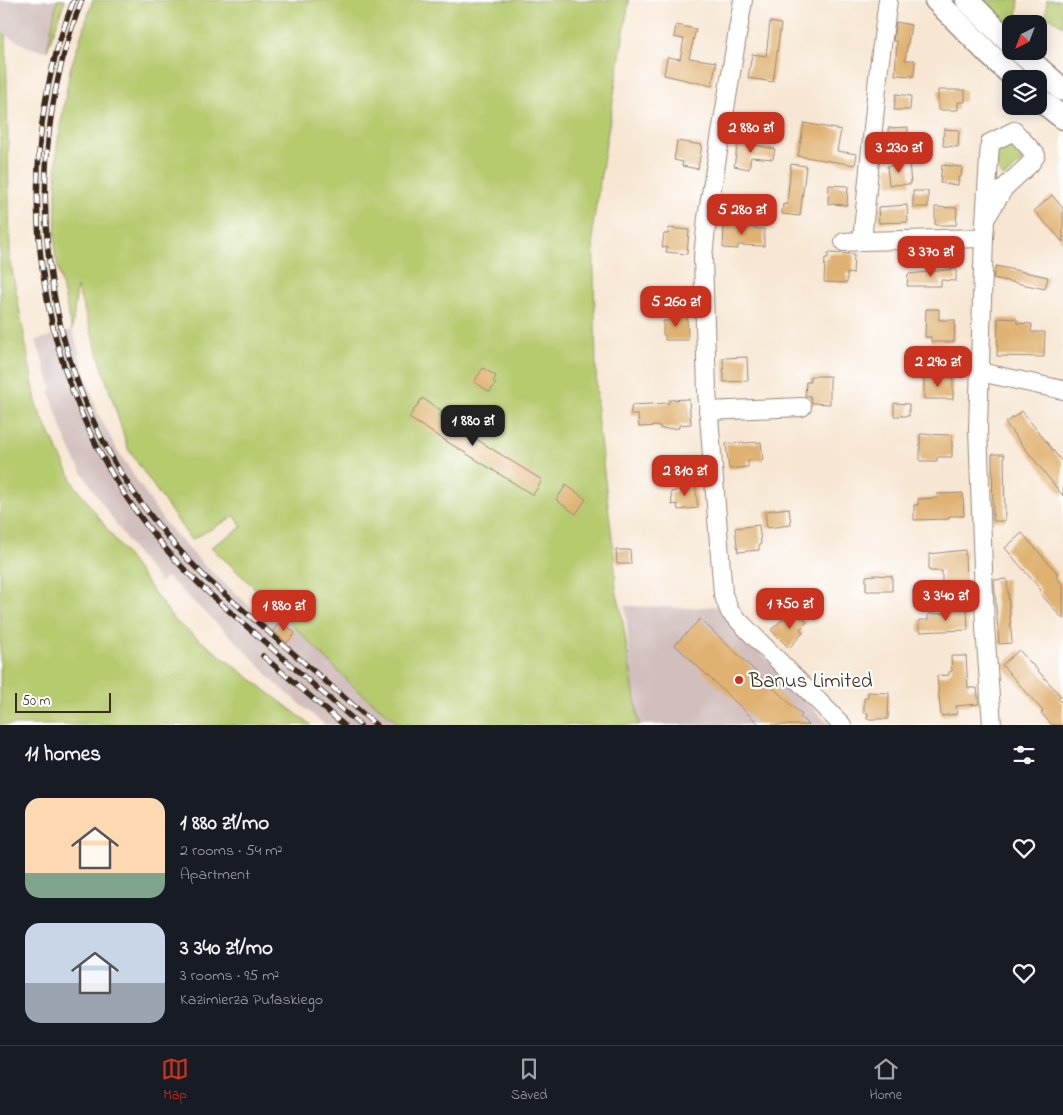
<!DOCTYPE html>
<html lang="en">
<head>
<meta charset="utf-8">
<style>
	:root { --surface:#171b24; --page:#242831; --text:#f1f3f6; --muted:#9ea1a6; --line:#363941; --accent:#c8321e }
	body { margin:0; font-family:"Indie Flower",sans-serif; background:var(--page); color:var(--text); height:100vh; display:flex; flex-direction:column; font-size:19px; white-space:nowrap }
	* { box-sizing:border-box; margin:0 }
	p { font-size:16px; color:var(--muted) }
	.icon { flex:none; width:28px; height:28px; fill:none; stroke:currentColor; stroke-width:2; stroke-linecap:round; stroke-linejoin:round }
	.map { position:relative; height:725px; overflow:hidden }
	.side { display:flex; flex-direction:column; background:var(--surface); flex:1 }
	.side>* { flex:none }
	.needle { width:32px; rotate:222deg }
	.buttons { position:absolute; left:1002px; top:15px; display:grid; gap:10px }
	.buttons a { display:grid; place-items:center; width:45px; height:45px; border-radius:10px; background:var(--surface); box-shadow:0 2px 12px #0003; font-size:25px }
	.scale { position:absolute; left:15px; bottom:12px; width:96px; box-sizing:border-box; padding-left:5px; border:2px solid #3b2a1e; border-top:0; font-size:14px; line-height:18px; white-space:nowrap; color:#3b2a1e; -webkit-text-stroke:4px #fff; paint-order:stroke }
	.price { position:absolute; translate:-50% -42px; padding:0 11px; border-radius:10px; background:var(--accent); color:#fff; font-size:16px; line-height:32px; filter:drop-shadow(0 1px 2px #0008) }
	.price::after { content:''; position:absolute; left:50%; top:30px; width:15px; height:11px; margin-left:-8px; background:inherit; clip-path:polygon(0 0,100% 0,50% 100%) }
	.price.on { background:#222; color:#fff }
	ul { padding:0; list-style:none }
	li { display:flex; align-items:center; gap:15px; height:125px; padding:0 25px }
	li span { display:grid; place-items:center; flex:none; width:140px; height:100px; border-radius:15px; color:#555 }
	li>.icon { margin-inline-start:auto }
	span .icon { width:60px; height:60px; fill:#fffc; stroke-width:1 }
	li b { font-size:21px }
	h2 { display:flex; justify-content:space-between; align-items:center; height:60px; padding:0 25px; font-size:21px }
	.menu { display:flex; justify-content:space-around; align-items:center; height:70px; border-top:1px solid var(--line); background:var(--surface); font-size:14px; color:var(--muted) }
	.menu a { display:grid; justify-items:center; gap:2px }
	.menu .on { color:var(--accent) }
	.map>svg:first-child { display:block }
</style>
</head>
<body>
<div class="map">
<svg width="1063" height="725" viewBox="0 0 1063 725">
	<rect width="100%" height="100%" fill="#fff"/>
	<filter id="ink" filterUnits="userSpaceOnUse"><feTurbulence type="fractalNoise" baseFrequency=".02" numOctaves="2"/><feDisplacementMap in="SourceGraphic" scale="10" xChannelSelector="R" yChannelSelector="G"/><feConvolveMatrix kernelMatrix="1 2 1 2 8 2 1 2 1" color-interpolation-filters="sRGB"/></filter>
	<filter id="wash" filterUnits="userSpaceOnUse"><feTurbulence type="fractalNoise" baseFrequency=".0096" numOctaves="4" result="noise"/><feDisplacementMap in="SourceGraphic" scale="20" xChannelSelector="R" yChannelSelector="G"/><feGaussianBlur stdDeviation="1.12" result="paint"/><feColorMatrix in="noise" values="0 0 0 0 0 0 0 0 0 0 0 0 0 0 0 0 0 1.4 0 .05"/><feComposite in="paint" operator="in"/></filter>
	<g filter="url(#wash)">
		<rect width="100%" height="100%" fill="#f7e6d2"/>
		<!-- industrial -->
		<g fill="#d1bfbd">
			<polygon points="0,0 56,0 47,51 30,48 0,32"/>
			<polygon points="72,330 98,413 116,448 164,522 204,565 264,619 275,607 353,686 401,725 325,725 276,684 242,647 167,577 160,582 134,550 101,502 77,464 66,440 49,391 52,389 36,340"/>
			<polygon points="625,606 688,608 717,606 829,725 639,725 632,682"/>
		</g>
		<!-- green -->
		<g fill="#b6ca6e" stroke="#787a46">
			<polygon points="57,0 65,0 47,51"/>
			<polygon points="93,0 629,0 593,225 597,415 614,554 616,590 621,610 639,725 401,725 353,686 275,607 211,547 242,527 235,516 191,540 128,449 77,287 72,330 55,254 57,147 70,70"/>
			<polygon points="985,0 1019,0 1016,24 1011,24 1011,26"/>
			<polygon points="1047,0 1063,0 1063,26 1046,15"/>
			<polygon points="0,32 6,35 10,258 37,407 74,484 175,621 311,725 0,725"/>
			<path d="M1013,146L1021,151L1023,161L1004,177C995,171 995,157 1002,149Z"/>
		</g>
		<g id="blocks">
			<!-- building -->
			<g fill="#e0b272">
				<polygon points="770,22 781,24 773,82 748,78 752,54 766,56"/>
				<polygon points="896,22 911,25 905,60 915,60 914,76 895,75 897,41 893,41"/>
				<polygon points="676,25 696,29 689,58 716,62 712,86 664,75 667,57 680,59 684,39 674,37"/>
				<polygon points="938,90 965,90 965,102 958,102 958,110 938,110"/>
				<polygon points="896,94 911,96 910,110 894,110"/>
				<polygon points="804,123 841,130 837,151 857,154 855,165 798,156"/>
				<polygon points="908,127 908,145 889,144 888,128"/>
				<polygon points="944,129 959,130 958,147 943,146"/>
				<polygon points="677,141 702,145 698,169 682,166 683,162 674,160"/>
				<polygon points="738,142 775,149 773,159 751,157 749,169 734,166"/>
				<polygon points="894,161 909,162 911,184 889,185 887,166 894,166"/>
				<polygon points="791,164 806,166 800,216 782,214 783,204 787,205"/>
				<polygon points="942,165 962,167 961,177 958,177 958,185 940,183"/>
				<polygon points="829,185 848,186 847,205 828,204"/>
				<rect x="913" y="191" width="15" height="16"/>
				<polygon points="1052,195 1063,208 1063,242 1034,211"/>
				<polygon points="907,205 908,222 879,223 878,207"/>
				<polygon points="935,207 957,208 956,225 935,225"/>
				<polygon points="724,224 750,225 750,228 764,229 764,246 738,245 738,249 723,248"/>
				<polygon points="669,228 689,230 687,254 666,252 667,247 662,247 664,234 668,234"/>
				<polygon points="828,253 854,254 853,274 847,273 847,283 824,282 825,258 828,258"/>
				<polygon points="996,266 1048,277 1045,289 993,278"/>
				<polygon points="956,269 956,281 941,280 941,286 907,286 908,274"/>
				<polygon points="926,309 939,309 939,320 955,320 954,342 931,342 931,337 925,337"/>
				<polygon points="667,316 687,316 688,340 665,340 665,335 663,335 663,321 668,321"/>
				<polygon points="998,318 1017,319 1017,323 1032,324 1031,332 1045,332 1044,357 997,356"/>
				<polygon points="747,357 748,381 724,382 723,358"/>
				<polygon points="483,368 496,376 493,382 496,383 490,392 474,382"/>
				<polygon points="810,376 830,376 830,404 812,403 810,396 805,396 806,382 810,382"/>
				<rect x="924" y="377" width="29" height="22"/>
				<polygon points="422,398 442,411 439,416 542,480 533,495 409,418"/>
				<polygon points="689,399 691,424 679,425 679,428 660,429 660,426 639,427 638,415 630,415 632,405 669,403 669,400"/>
				<polygon points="894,403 909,404 909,416 894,416"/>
				<polygon points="1022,411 1063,463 1063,496 1005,423"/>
				<polygon points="920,434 952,435 952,457 937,457 937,461 920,461"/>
				<polygon points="761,442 763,460 748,461 748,467 729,469 726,444"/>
				<polygon points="992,454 1004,454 1005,521 993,521"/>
				<polygon points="695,484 698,508 678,510 677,504 672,505 671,492 676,491 675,486"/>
				<polygon points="566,485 586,499 576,514 556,500"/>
				<polygon points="963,493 964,516 949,516 949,519 914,520 914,505 918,505 918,499 937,498 937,494"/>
				<polygon points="789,508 791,525 767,528 765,511"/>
				<polygon points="759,525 761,544 759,545 759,550 738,552 735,528"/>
				<polygon points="1022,533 1058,574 1056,577 1063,585 1063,619 1039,592 1041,590 1005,548"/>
				<polygon points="616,550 630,550 631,564 617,564"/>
				<polygon points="965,550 966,589 942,589 942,571 929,571 929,554"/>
				<polygon points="875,575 892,576 892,591 866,591 866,576"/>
				<polygon points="1007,579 1012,643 999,644 994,580"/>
				<polygon points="951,609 967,609 968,630 919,632 919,620 928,620 928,614 951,613"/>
				<polygon points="797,613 807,622 800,629 803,633 789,648 771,630 786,616 790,620"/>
				<polygon points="700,619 802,715 800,717 809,725 760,725 675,645"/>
				<polygon points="281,621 295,633 287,643 273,631"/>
				<polygon points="1019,650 1061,696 1058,699 1063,704 1063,725 1052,725 1041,713 1043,711 1002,665"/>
				<polygon points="951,656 966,656 968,688 977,688 979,704 956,706 957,714 941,716 937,676 949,675 949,672 952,671"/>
				<polygon points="868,692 889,693 888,719 867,719 868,713 864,713 864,698 868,698"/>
			</g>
		</g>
	</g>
	<g filter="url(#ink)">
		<use href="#blocks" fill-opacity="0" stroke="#998878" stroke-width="1"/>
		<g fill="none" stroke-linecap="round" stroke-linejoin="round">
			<!-- minor casing -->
			<g stroke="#998878" stroke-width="20">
				<g id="minor">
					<polyline points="743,0 707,218 703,257 707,391 723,594 730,612 842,725"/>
					<polyline points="888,0 879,67 862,241 984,238"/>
					<polyline points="987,216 1004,188 1030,164 1036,155 1014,131 990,143 984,238 978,427 985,627 992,725"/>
					<polyline points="844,242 862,241"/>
					<polyline points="980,372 1063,390"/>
					<polyline points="708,411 802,407"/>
				</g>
			</g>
			<!-- major casing -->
			<g stroke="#998878" stroke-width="25">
				<g id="major">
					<polyline points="936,0 989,54 1016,79"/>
					<polyline points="967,0 1011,44"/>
					<polyline points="1019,51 1063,90"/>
					<polyline points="1039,99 1063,118"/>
				</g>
			</g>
			<!-- minor -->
			<use href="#minor" stroke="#fff" stroke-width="18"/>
			<!-- major -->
			<use href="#major" stroke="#fff" stroke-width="22"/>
			<!-- rail casing -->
			<g stroke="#3b2a1e" stroke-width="5.5">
				<g id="rail">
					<path d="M74,0C2,180 38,402 165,548C191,579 221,604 251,630C287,662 324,694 360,725"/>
					<path d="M82,0C20,156 37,347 130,487C152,520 177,549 205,577L376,725"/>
					<polyline points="263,656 344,725"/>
				</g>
			</g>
			<!-- rail -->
			<use href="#rail" stroke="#fff" stroke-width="4" stroke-dasharray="11" stroke-linecap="butt"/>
		</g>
	</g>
	<!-- markers -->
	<circle fill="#c8321e" stroke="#fff" stroke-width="2" cx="739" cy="680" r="5"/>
	<g text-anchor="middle" stroke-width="4.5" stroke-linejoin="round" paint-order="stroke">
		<!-- poi labels -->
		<g font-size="21" fill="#3b2a1e" stroke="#fff" text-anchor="start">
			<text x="749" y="687">Banus Limited</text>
		</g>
	</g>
</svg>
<div class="buttons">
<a><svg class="needle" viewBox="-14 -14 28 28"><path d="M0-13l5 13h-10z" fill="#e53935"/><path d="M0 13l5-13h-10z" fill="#9ea1a6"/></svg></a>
<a><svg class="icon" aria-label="layers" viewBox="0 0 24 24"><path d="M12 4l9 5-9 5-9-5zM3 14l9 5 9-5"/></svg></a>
</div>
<div class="scale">50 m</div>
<b class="price" style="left:751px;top:154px">2 880 zł</b>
<b class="price" style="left:899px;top:174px">3 230 zł</b>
<b class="price" style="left:742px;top:236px">5 280 zł</b>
<b class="price" style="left:931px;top:278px">3 370 zł</b>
<b class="price" style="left:676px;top:328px">5 260 zł</b>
<b class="price" style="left:938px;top:388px">2 290 zł</b>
<b class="price on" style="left:473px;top:447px">1 880 zł</b>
<b class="price" style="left:685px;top:497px">2 810 zł</b>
<b class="price" style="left:946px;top:622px">3 340 zł</b>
<b class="price" style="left:790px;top:630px">1 750 zł</b>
<b class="price" style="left:284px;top:632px">1 880 zł</b>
</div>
<section class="side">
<h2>11 homes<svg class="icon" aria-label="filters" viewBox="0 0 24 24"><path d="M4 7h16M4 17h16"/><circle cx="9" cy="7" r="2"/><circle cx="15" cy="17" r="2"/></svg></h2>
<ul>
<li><span style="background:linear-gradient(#ffd9b3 75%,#7fa58c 0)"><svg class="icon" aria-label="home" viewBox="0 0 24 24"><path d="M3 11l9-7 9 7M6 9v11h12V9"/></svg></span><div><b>1 880 zł/mo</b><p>2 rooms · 54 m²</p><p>Apartment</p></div><svg class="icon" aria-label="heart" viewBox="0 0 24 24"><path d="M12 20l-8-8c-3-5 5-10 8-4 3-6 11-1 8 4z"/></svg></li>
<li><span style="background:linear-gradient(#c9d6e8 60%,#9aa5b1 0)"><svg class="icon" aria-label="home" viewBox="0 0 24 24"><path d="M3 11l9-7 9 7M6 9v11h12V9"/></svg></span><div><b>3 340 zł/mo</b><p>3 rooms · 95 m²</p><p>Kazimierza Pułaskiego</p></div><svg class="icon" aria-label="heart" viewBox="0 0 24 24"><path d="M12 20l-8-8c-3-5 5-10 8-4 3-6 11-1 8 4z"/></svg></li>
</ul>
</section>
<nav class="menu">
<a class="on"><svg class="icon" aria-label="map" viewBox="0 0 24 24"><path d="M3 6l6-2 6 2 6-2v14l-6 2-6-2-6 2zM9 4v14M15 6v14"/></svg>Map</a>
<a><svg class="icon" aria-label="saved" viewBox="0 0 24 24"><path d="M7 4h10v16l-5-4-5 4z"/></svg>Saved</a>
<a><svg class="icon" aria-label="home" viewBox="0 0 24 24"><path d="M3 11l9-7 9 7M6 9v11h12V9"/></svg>Home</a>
</nav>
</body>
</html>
